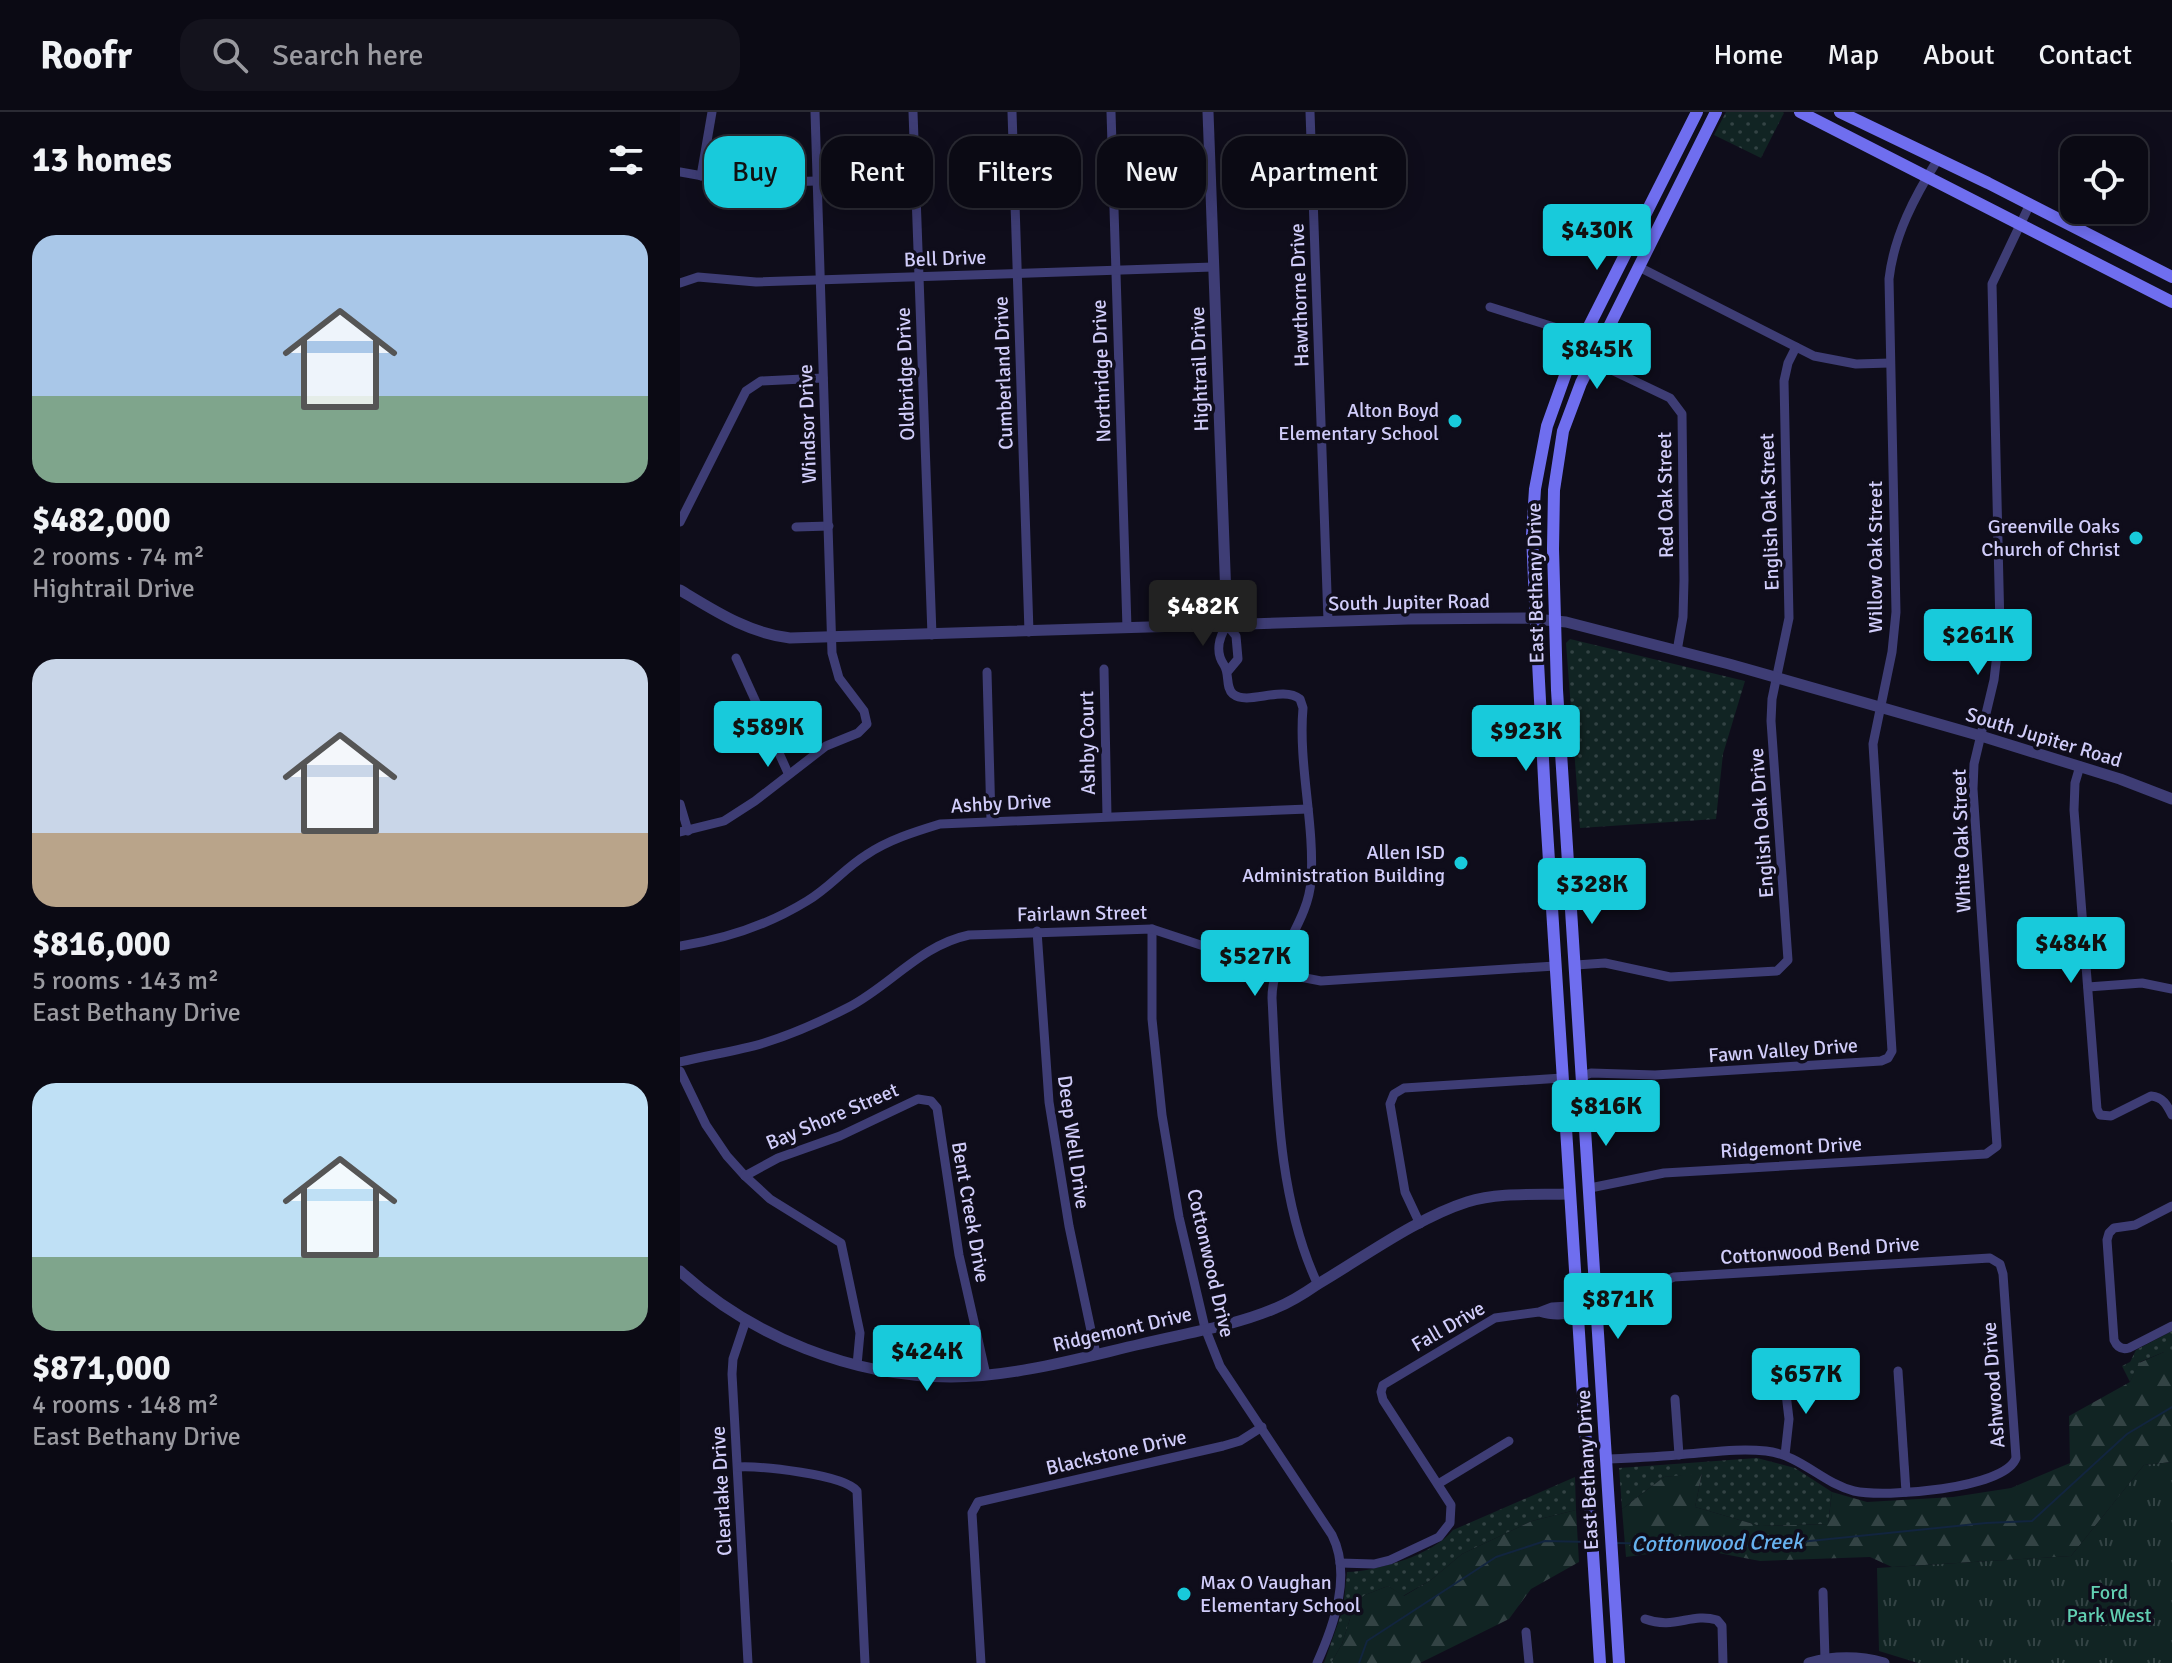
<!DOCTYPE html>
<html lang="en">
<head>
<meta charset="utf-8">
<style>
	:root { --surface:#0b0a14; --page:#14131d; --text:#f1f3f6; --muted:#9a9aa0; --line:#2b2b34; --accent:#18cadb }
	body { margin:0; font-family:Signika,sans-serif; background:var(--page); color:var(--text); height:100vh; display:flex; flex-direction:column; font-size:30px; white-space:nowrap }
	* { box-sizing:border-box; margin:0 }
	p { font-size:26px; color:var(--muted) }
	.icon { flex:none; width:44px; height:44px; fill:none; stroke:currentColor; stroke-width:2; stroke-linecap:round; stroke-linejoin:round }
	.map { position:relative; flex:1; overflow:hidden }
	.side { display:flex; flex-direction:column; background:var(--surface); width:680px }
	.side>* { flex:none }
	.top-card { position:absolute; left:24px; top:24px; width:760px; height:72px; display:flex; gap:16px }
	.buttons { position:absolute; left:1380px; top:24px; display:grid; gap:16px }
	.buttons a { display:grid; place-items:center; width:88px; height:88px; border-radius:16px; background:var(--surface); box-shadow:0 4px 20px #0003,0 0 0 2px var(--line); font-size:40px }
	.price { position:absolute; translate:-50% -68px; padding:0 18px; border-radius:8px; background:var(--accent); color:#111; font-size:26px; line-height:52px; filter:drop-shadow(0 2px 4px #0008) }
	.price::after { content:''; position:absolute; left:50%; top:48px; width:24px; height:18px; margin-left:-12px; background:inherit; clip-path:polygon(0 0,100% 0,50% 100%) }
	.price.current { background:#222; color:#fff }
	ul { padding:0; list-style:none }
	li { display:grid; align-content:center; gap:16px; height:424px; padding:0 32px }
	li span { display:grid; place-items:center; height:248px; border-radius:24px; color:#555 }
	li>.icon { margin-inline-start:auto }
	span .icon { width:144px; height:144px; fill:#fffc; stroke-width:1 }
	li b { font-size:34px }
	h2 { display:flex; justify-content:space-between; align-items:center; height:96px; padding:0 32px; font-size:34px }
	.pill { padding:0 28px; border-radius:24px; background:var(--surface); box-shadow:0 4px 20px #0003,0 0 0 2px var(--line); font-size:28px; line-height:72px }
	.pill.current { background:var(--accent); color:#111 }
	header { display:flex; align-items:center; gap:48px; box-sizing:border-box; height:112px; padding:0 40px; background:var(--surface); border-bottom:2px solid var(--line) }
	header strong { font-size:38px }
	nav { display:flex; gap:44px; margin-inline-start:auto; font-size:28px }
	.search { width:560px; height:72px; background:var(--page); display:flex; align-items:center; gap:20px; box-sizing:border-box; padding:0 28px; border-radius:24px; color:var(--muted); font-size:30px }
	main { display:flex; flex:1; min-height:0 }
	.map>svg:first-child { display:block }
</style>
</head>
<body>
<header>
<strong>Roofr</strong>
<div class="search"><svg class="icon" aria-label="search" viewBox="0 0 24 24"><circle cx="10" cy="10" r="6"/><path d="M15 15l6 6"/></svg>Search here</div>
<nav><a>Home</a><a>Map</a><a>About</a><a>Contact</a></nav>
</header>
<main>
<section class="side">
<h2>13 homes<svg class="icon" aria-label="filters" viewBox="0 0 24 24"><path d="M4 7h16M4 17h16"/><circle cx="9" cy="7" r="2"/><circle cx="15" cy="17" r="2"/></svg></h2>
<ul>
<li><span style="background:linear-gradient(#a9c7e8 65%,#7fa58c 0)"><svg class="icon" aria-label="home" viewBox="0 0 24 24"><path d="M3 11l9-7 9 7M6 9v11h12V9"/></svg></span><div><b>$482,000</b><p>2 rooms · 74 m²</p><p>Hightrail Drive</p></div></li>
<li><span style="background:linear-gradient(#c9d6e8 70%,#b9a48a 0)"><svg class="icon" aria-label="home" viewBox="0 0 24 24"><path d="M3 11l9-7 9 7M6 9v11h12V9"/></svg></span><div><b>$816,000</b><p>5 rooms · 143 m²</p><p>East Bethany Drive</p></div></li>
<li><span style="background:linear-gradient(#bfe0f5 70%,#7fa58c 0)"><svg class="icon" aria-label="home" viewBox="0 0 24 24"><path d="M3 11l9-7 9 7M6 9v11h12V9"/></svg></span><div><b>$871,000</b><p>4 rooms · 148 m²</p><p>East Bethany Drive</p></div></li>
</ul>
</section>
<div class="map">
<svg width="1492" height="1551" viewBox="0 0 1492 1551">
	<defs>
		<pattern id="grass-dots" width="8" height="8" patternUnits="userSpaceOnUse" patternTransform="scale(2)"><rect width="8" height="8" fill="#112423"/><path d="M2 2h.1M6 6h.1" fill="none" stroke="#334344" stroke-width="1.8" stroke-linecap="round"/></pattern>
		<pattern id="forest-firs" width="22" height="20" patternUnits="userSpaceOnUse" patternTransform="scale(2)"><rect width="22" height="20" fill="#112423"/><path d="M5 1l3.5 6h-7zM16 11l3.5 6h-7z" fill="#334344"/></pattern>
		<pattern id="park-tufts" width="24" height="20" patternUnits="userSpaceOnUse" patternTransform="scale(2)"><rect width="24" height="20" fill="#112423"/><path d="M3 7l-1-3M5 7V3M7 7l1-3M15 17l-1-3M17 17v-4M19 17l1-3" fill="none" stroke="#334344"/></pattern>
	</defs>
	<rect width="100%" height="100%" fill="#0f0d1b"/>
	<!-- grass -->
	<g fill="url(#grass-dots)">
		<polygon points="1046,0 1103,0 1104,1 1081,46 1034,23"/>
		<polygon points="890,527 1065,569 1043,642 1036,707 900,716 886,531"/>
		<polygon points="1492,1219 1492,1240 1484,1240 1460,1250 1450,1270 1442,1254 1450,1250 1456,1238"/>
		<polygon points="1077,1346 1115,1356 1152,1380 1148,1412 1080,1414 1015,1395 1022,1362 984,1365 942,1397 939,1356"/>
		<path d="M895,1365L896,1398L852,1409L782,1442L751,1468L723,1484L708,1474L685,1483L675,1491L662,1532L651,1551H644L663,1497L667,1460C698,1459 753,1443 773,1418Z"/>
	</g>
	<!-- forest -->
	<g fill="url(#forest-firs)">
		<polygon points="1484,1240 1492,1240 1492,1350 1464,1353 1391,1444 1212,1455 1190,1445 1080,1449 1033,1440 991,1439 946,1445 942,1397 984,1365 1022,1361 1015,1395 1080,1414 1148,1412 1152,1380 1187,1390 1273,1385 1331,1376 1390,1351 1389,1304 1450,1270 1459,1251"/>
		<polygon points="896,1398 899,1450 851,1477 829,1507 740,1551 651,1551 662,1532 675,1491 685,1483 708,1474 724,1484 751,1468 782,1442 852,1409"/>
	</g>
	<!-- park -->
	<polygon fill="url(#park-tufts)" points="1492,1350 1492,1551 1238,1551 1199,1539 1197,1456 1391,1444 1464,1353"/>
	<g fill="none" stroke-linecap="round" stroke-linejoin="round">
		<!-- stream -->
		<g stroke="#12253f" stroke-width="2">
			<polyline points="935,1431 1080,1434 1306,1411 1352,1409 1447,1322 1492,1295"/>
			<polyline points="679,1551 687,1529 816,1445 865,1429 909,1430"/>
		</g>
		<!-- minor -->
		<g stroke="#3e3d75" stroke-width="9">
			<polyline points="233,0 252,523"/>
			<polyline points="332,0 349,520"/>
			<polyline points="431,0 447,516"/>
			<polyline points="630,0 648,509"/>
			<polyline points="0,60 62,71 137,69"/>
			<polyline points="21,64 32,0"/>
			<polyline points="959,155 1134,244 1176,252 1210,251"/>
			<polyline points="0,171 18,165 76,170 533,155"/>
			<polyline points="810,195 922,230"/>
			<polyline points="896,241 990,286 1002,302 1004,468 1003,505 997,539"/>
			<polyline points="0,410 66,279 81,269 143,266"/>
			<polyline points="116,415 149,414"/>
			<polyline points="56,546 108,661"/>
			<polyline points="424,557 427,704"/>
			<path d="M548,559L558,547L556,524L547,513C539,525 535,540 544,553C550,562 545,575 553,582C568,594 602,573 620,587L623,596C618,653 635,712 631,769C628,811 592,844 592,886C597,980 597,1086 638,1173"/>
			<polyline points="307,560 311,708"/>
			<path d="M1400,654L1395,671L1394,698L1417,997L1420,1003L1431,1004L1471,984C1483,985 1487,993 1492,1003"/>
			<polyline points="0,692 8,719"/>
			<polyline points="0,720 44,709 75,689 146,634 178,621 187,612 184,599 159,566 152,541 135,0"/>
			<path d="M472,817V907L482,1003L499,1105L525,1216L540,1254L652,1423C672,1463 654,1513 637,1551"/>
			<polyline points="357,819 369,990 389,1114 416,1242"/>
			<path d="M0,834C46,827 88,813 127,789C149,776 165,756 186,743C208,728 234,720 260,712L628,697"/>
			<polyline points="896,853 925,851 990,865 1097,859 1108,848 1091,609 1092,587 1109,506 1104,269 1108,251 1116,235"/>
			<polyline points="1408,875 1462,871 1492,877"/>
			<path d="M0,950C28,943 57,939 84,931C113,922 142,909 169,895C211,873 241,833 289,823L472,817L615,864L641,869L875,854"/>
			<polyline points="0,959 26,1013 47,1044 65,1064 90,1087 161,1131 180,1221 177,1253"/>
			<path d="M903,964L911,961L975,963L1201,949L1208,946L1212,939L1193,632L1212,540L1216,500L1209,167C1214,123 1235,84 1258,47"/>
			<polyline points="65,1064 98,1046 160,1024 238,987 251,989 257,996 279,1143 306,1263"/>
			<polyline points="910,1076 984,1061 1306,1042 1317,1034 1293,677 1294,652 1314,568 1320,516 1312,172 1350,92"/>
			<path d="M1492,1094L1455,1113L1434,1116L1429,1121L1427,1128L1434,1228C1437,1235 1442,1238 1449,1236L1492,1214"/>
			<polyline points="740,1112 725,1080 710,992 714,982 724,976 882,966"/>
			<path d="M917,1189L948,1184L994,1165L1310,1146L1320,1152L1323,1162L1336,1346C1325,1377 1204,1386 1174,1379C1142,1371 1121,1343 1086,1339C1059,1336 1033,1340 1006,1342C980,1345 953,1346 927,1347"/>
			<polyline points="66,1208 53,1247 52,1262 68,1551"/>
			<polyline points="1218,1259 1226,1380"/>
			<polyline points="1104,1265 1109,1307 1105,1343"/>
			<polyline points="995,1287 999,1343"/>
			<path d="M58,1355C81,1354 163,1362 177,1379L185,1551"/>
			<polyline points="758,1372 829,1329"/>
			<path d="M660,1451L694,1452L710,1448L759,1425L770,1411L771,1393L703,1288L701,1280L703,1273L815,1206L859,1200L872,1195L889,1194L897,1197C885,1205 873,1204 859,1200"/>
			<polyline points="1143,1480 1145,1547"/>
			<path d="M965,1507C995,1518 1011,1500 1037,1508L1042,1514L1043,1551"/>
			<polyline points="846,1520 849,1551"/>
			<polyline points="301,1551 292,1401 298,1390 543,1334 560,1329 582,1315"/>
		</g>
		<!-- tertiary -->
		<g stroke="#3e3d75" stroke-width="11">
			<polyline points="528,0 547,513"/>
			<path d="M0,478C35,499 68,521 110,526L728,507L844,506L886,510L1049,552L1301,624L1440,667L1492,687"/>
			<path d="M0,1159C72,1225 173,1265 271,1265C334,1265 400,1246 461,1232C506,1221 554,1214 596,1196C611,1190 625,1181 638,1172C684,1145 737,1106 787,1090C819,1080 856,1083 889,1082"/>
			<path d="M1129,1551C1154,1544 1179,1544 1204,1551"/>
		</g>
		<!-- secondary -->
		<g stroke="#6f6eef" stroke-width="12">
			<polyline points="1120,0 1492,190"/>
			<polyline points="1160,0 1308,71 1492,165"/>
			<polyline points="920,1551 865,686 855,491 852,423 855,377 867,314 887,258 1017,0"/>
			<polyline points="939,1551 877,578 873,437 874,378 883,319 901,271 1036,0"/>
		</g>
	</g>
	<!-- markers -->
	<g fill="#18cadb" stroke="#0f0d1b" stroke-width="3">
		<circle cx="775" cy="309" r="8"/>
		<circle cx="1456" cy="426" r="8"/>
		<circle cx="781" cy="751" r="8"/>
		<circle cx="504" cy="1482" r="8"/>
	</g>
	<g text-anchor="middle" stroke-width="7" stroke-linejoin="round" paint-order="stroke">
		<!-- street labels -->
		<g font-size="20" fill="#d1cdfa" stroke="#0f0d1b">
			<text transform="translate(265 146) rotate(-2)" y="7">Bell Drive</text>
			<text transform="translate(619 183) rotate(-92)" y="7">Hawthorne Drive</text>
			<text transform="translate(519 257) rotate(-92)" y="7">Hightrail Drive</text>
			<text transform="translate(421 259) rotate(-92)" y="7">Northridge Drive</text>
			<text transform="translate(323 261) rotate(-92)" y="7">Cumberland Drive</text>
			<text transform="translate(225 262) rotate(-92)" y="7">Oldbridge Drive</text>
			<text transform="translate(127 312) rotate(-92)" y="7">Windsor Drive</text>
			<text transform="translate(985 383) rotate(-91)" y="7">Red Oak Street</text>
			<text transform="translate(1089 400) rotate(-92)" y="7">English Oak Street</text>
			<text transform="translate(1195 445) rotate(-90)" y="7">Willow Oak Street</text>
			<text transform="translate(855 471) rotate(-91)" y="7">East Bethany Drive</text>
			<text transform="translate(729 490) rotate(-1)" y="7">South Jupiter Road</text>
			<text transform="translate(1364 625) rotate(17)" y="7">South Jupiter Road</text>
			<text transform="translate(407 631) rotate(-91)" y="7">Ashby Court</text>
			<text transform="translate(321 691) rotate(-3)" y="7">Ashby Drive</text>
			<text transform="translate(1081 711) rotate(-94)" y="7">English Oak Drive</text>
			<text transform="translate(1281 729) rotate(-92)" y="7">White Oak Street</text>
			<text transform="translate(402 801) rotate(-1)" y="7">Fairlawn Street</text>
			<text transform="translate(1103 938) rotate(-4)" y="7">Fawn Valley Drive</text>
			<text transform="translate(152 1004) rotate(-23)" y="7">Bay Shore Street</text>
			<text transform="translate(394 1030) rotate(82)" y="7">Deep Well Drive</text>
			<text transform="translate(1111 1035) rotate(-3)" y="7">Ridgemont Drive</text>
			<text transform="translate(291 1100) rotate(80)" y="7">Bent Creek Drive</text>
			<text transform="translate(1140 1138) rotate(-4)" y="7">Cottonwood Bend Drive</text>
			<text transform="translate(531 1151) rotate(77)" y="7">Cottonwood Drive</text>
			<text transform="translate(768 1214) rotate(-30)" y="7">Fall Drive</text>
			<text transform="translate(442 1217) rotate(-13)" y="7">Ridgemont Drive</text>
			<text transform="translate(1313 1273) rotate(-94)" y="7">Ashwood Drive</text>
			<text transform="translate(436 1340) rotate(-13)" y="7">Blackstone Drive</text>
			<text transform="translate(907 1358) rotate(-93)" y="7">East Bethany Drive</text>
			<text transform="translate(41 1379) rotate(-93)" y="7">Clearlake Drive</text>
		</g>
		<!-- poi labels -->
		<g font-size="20" fill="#d1cdfa" stroke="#0f0d1b" text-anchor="end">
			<text x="759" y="305">Alton Boyd<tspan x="759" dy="23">Elementary School</tspan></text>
			<text x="1440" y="421">Greenville Oaks<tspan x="1440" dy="23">Church of Christ</tspan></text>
			<text x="765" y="747">Allen ISD<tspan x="765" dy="23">Administration Building</tspan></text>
			<text x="520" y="1477" text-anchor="start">Max O Vaughan<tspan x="520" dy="23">Elementary School</tspan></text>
		</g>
		<!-- park labels -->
		<g font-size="20" fill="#62d0b3" stroke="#0f0d1b">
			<text x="1429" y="1487">Ford<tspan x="1429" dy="23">Park West</tspan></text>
		</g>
		<!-- water labels -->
		<g font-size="22" font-style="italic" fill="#66b1ee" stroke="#0f0d1b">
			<text transform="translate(1037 1430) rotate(-1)" y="8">Cottonwood Creek</text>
		</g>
	</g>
</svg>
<div class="buttons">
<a><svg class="icon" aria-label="locate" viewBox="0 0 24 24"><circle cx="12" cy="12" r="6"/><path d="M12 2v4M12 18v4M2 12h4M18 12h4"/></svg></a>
</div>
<b class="price" style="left:917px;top:160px">$430K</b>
<b class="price" style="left:917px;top:279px">$845K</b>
<b class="price current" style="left:523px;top:536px">$482K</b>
<b class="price" style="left:1298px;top:565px">$261K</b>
<b class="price" style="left:88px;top:657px">$589K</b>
<b class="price" style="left:846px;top:661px">$923K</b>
<b class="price" style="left:912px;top:814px">$328K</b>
<b class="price" style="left:1391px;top:873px">$484K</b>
<b class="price" style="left:575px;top:886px">$527K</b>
<b class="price" style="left:926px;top:1036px">$816K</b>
<b class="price" style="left:938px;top:1229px">$871K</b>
<b class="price" style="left:247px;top:1281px">$424K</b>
<b class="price" style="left:1126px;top:1304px">$657K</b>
<div class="top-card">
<a class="pill current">Buy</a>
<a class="pill">Rent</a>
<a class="pill">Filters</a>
<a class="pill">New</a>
<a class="pill">Apartment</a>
</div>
</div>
</main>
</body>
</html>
